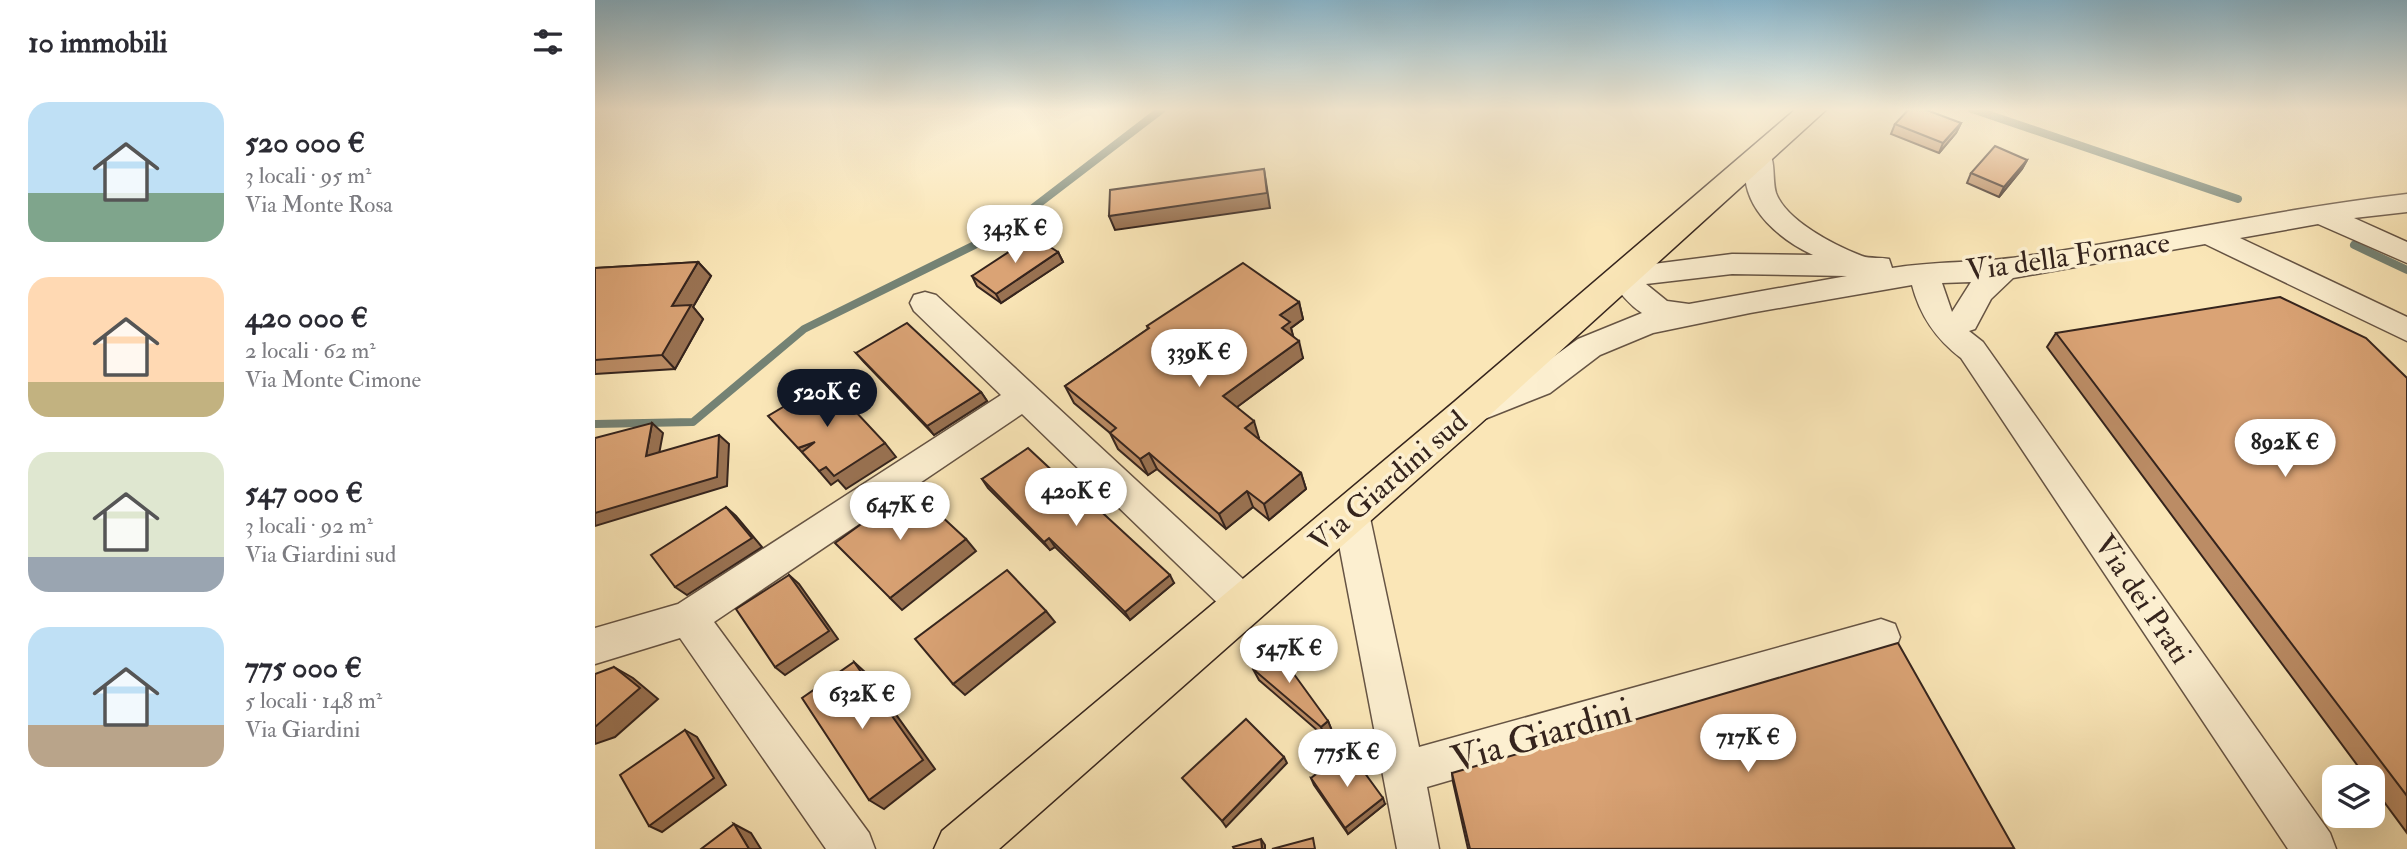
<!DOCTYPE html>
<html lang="it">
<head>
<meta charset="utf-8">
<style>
	:root { --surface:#fff; --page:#f2f2f3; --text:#2b2b33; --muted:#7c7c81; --accent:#111827 }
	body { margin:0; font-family:"IM FELL Double Pica",serif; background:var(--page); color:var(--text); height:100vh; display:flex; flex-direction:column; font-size:26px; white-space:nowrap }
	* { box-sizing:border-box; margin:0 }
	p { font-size:23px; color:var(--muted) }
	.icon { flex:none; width:38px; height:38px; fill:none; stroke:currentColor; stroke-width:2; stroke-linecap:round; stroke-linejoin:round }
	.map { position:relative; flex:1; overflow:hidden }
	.side { display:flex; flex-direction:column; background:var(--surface); width:595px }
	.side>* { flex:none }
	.buttons { position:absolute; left:1727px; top:765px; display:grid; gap:14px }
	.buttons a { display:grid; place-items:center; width:63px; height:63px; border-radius:14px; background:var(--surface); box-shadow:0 7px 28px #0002; font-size:35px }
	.price { position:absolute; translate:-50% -60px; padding:0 16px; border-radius:24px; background:#fff; color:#222; font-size:23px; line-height:46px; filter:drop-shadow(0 2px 4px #0008) }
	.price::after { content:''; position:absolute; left:50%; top:42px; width:21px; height:16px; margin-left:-10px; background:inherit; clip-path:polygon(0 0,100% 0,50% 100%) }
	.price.active { background:var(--accent); color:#fff }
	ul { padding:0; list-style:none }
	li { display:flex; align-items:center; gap:21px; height:175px; padding:0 28px }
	li span { display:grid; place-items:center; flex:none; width:196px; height:140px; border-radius:21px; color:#555 }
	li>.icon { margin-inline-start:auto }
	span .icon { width:84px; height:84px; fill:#fffc; stroke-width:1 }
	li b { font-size:30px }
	h2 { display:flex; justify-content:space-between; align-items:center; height:84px; padding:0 28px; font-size:30px }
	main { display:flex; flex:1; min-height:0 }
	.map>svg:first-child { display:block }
</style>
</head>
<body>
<main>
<section class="side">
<h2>10 immobili<svg class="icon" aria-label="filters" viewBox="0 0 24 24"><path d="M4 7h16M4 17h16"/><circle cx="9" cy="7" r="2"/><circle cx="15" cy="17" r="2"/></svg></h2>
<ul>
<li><span style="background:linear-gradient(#bfe0f5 65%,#7fa58c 0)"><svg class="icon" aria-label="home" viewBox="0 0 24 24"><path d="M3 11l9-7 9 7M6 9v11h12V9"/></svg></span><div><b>520 000 €</b><p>3 locali · 95 m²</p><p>Via Monte Rosa</p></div></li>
<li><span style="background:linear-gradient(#ffd9b3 75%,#c2b280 0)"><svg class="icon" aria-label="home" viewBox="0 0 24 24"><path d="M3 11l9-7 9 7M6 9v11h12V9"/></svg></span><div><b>420 000 €</b><p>2 locali · 62 m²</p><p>Via Monte Cimone</p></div></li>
<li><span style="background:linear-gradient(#dfe7d0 75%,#9aa5b1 0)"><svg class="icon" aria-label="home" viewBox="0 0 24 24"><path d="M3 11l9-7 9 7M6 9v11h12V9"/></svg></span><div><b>547 000 €</b><p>3 locali · 92 m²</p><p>Via Giardini sud</p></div></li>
<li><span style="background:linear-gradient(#bfe0f5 70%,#b9a48a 0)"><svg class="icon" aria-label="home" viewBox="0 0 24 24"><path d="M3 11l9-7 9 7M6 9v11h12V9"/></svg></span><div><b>775 000 €</b><p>5 locali · 148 m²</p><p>Via Giardini</p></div></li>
</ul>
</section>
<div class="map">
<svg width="1812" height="849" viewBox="0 0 1812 849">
	<rect width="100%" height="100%" fill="#fae6b7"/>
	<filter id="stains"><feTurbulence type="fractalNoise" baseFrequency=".00286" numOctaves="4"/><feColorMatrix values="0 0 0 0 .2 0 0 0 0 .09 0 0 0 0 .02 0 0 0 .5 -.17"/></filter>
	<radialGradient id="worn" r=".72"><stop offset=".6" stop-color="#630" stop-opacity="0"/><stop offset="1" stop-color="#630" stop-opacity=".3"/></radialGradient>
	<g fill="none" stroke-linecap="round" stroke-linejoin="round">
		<!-- stream -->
		<g stroke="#748274" stroke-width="8">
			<polyline points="1377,109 1643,199"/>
			<polyline points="1759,245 1812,270"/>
			<polyline points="0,424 98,422 209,329 408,231 567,109"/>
		</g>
		<!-- minor casing -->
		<g stroke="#665444" stroke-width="3">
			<g id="minor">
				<path d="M1164,148L1173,150C1181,162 1177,179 1181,193C1191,221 1241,246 1267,256C1275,259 1286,257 1294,259L1297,268C1339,261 1382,263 1424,257C1554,239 1682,209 1812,194V212L1759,218L1812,242V263L1723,224L1645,238L1812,317V341L1610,244L1418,278L1396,299L1380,329L1374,331L1388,342L1735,833L1741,849H1693L1366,358C1341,339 1325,316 1317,285L1155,313L1058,333L1005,355L955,393L872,426L860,422L856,413L860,404L933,375L983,339L1047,313C1033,304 1023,291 1014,276L1019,269L1137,254L1218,255C1186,240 1150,211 1150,172C1151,163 1150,157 1155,150ZM1137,274L1252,276L1094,304L1072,301L1051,284ZM1376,282L1357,312L1347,283Z"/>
				<polygon points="330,292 341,295 662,592 668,604 662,616 649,621 636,616 427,414 119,622 274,833 280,849 231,849 85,638 0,664 0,628 83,604 406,395 319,311 315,303 319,295"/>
				<polygon points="756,498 769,502 774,513 824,747 1286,619 1300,624 1305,637 1300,650 1286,655 832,787 844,849 802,849 738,513 743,502"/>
			</g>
		</g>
		<!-- major casing -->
		<g stroke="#35241d" stroke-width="3">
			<polygon id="major" points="1201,109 1232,109 885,424 404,849 339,849 347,831 859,402"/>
		</g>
		<!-- minor -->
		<use href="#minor" fill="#fcefd0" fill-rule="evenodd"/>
		<!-- major -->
		<use href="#major" fill="#fae6b7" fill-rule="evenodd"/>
	</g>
	<!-- wall -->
	<g fill="#bb8c65" stroke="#35241d" stroke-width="2">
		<polygon points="1366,123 1361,133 1344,153 1296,134 1300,124"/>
		<polygon points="1432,160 1427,169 1404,197 1372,183 1376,173"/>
		<polygon points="463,252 468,262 406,303 382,286 377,276"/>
		<polygon points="103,262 116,276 98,307 108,319 80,369 0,374 0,268"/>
		<polygon points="704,302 708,319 696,328 698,337 708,358 642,407 664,438 663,439 706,473 711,489 674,520 658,507 631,529 562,469 553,475 523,449 515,433 479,403 470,386 553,329 552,326"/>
		<polygon points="1461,333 1812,378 1812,833 1778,787 1778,777 1771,777 1452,347"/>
		<polygon points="261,353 386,392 392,401 339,435 269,362"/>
		<polygon points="463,476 501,504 505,511 579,583 535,620 460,547 455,550 393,488 387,479"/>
		<polygon points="658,669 733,721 737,731 730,737 664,680"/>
		<polygon points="857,773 1418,849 873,849 858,782"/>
		<polygon points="716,778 790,804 753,834 719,785"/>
	</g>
	<!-- shaded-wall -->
	<g fill="#997252" stroke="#35241d" stroke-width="2">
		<polygon points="1366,123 1361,133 1344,153 1348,143"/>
		<polygon points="1432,160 1427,169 1404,197 1409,187"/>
		<polygon points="669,169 675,208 520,230 514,216"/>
		<polygon points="463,252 468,262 406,303 401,294"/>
		<polygon points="103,262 116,276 98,307 108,319 80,369 67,355 77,306"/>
		<polygon points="704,302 708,319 696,328 699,339 687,328 685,315"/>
		<polygon points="704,341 708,358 634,413 628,396"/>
		<polygon points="386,392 392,401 339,435 332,426"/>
		<polygon points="659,421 664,438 656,444 650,428"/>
		<polygon points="57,423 68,433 62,465 51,456"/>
		<polygon points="124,435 134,444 132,486 0,526 0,513"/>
		<polygon points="220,442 215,461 203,448"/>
		<polygon points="290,443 301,457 251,489 243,480 236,485 224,471 231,467"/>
		<polygon points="554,453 562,469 553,475 545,459"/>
		<polygon points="706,473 711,489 674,520 669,504"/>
		<polygon points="652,491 658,507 631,529 624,514"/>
		<polygon points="131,507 141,516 167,547 92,595 80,587"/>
		<polygon points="454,538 460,547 455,550 449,542"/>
		<polygon points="371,539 381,551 307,610 295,598"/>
		<polygon points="194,575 204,584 243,639 190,675 180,667"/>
		<polygon points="575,575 579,583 535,620 530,612"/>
		<polygon points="451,611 460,622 370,695 358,684"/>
		<polygon points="259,662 272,674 340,769 289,809 274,800"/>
		<polygon points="19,667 38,678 63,699 20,737 0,744 0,727"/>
		<polygon points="733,721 737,731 730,737 726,727"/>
		<polygon points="90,730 102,737 131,785 67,832 54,826"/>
		<polygon points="689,757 692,763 631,827 627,821"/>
		<polygon points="788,798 790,804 753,834 750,828"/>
		<polygon points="139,824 156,833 166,849 154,849"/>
		<polygon points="666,839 670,845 670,849 667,849"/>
	</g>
	<!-- building -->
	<g fill="#daa375" stroke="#35241d" stroke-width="2">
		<polygon points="1314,109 1329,109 1366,123 1348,143 1300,124"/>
		<polygon points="1400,146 1432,160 1409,187 1376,173"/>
		<polygon points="669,169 672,193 514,216 515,190"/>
		<polygon points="438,236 463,252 401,294 377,276"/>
		<polygon points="103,262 77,306 96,305 67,355 0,360 0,268"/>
		<polygon points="648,263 704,302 685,315 695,322 687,328 704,341 628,396 659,421 650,428 706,473 669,504 652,491 624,514 554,453 545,459 515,433 521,428 470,386 554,328 552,326"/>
		<polygon points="1685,297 1771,338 1812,378 1812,796 1461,333"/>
		<polygon points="312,323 386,392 332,426 261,353"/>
		<polygon points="232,381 290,443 239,476 231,467 224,471 207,452 220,442 203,448 173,416"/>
		<polygon points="57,423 51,456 124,435 122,477 0,513 0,438"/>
		<polygon points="433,448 463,476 467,472 501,504 499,505 575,575 530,612 454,538 449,542 387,479"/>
		<polygon points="316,488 371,539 295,598 240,543"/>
		<polygon points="131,507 157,538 80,587 56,555"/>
		<polygon points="412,570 451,611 358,684 320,639"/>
		<polygon points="194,575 234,631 180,667 141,609"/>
		<polygon points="1303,643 1419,848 875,849 857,773"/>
		<polygon points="680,648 733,721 726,727 658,669"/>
		<polygon points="259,662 328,760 274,800 207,698"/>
		<polygon points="19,667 45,688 0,727 0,674"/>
		<polygon points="651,719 689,757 627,821 587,778"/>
		<polygon points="90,730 119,778 54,826 25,775"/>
		<polygon points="753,750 788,798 750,828 716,778"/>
		<polygon points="139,824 154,849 106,849"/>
		<polygon points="718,838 720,849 677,849"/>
		<polygon points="666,839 667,849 639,849 638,847"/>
	</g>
	<!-- sky -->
	<linearGradient id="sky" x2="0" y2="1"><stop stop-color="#8ab9d1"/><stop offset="0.48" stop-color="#fdf4df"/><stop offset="1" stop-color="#fdf4df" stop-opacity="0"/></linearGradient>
	<rect width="1812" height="228" fill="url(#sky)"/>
	<g text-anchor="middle" stroke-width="7" stroke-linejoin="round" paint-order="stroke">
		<!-- street labels -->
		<g font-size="30" fill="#35241d" stroke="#fcefd0">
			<text transform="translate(1473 256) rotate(-8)" y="10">Via della Fornace</text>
			<text transform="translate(793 481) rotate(-41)" y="10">Via Giardini sud</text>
			<text transform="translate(1548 599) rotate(56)" y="10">Via dei Prati</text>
		</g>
		<!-- near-street labels -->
		<g font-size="37" fill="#35241d" stroke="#fcefd0">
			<text transform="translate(946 734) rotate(-16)" y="13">Via Giardini</text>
		</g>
	</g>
	<rect width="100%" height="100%" filter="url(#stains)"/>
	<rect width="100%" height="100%" fill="url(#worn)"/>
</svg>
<div class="buttons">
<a><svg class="icon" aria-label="layers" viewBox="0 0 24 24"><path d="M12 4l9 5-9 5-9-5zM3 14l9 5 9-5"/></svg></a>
</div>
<b class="price" style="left:420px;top:265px">343K €</b>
<b class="price" style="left:604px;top:389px">339K €</b>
<b class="price active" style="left:232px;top:429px">520K €</b>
<b class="price" style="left:1690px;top:479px">892K €</b>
<b class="price" style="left:481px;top:528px">420K €</b>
<b class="price" style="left:305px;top:542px">647K €</b>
<b class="price" style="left:694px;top:685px">547K €</b>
<b class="price" style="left:267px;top:731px">632K €</b>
<b class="price" style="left:1153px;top:774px">717K €</b>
<b class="price" style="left:752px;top:789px">775K €</b>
</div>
</main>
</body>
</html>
